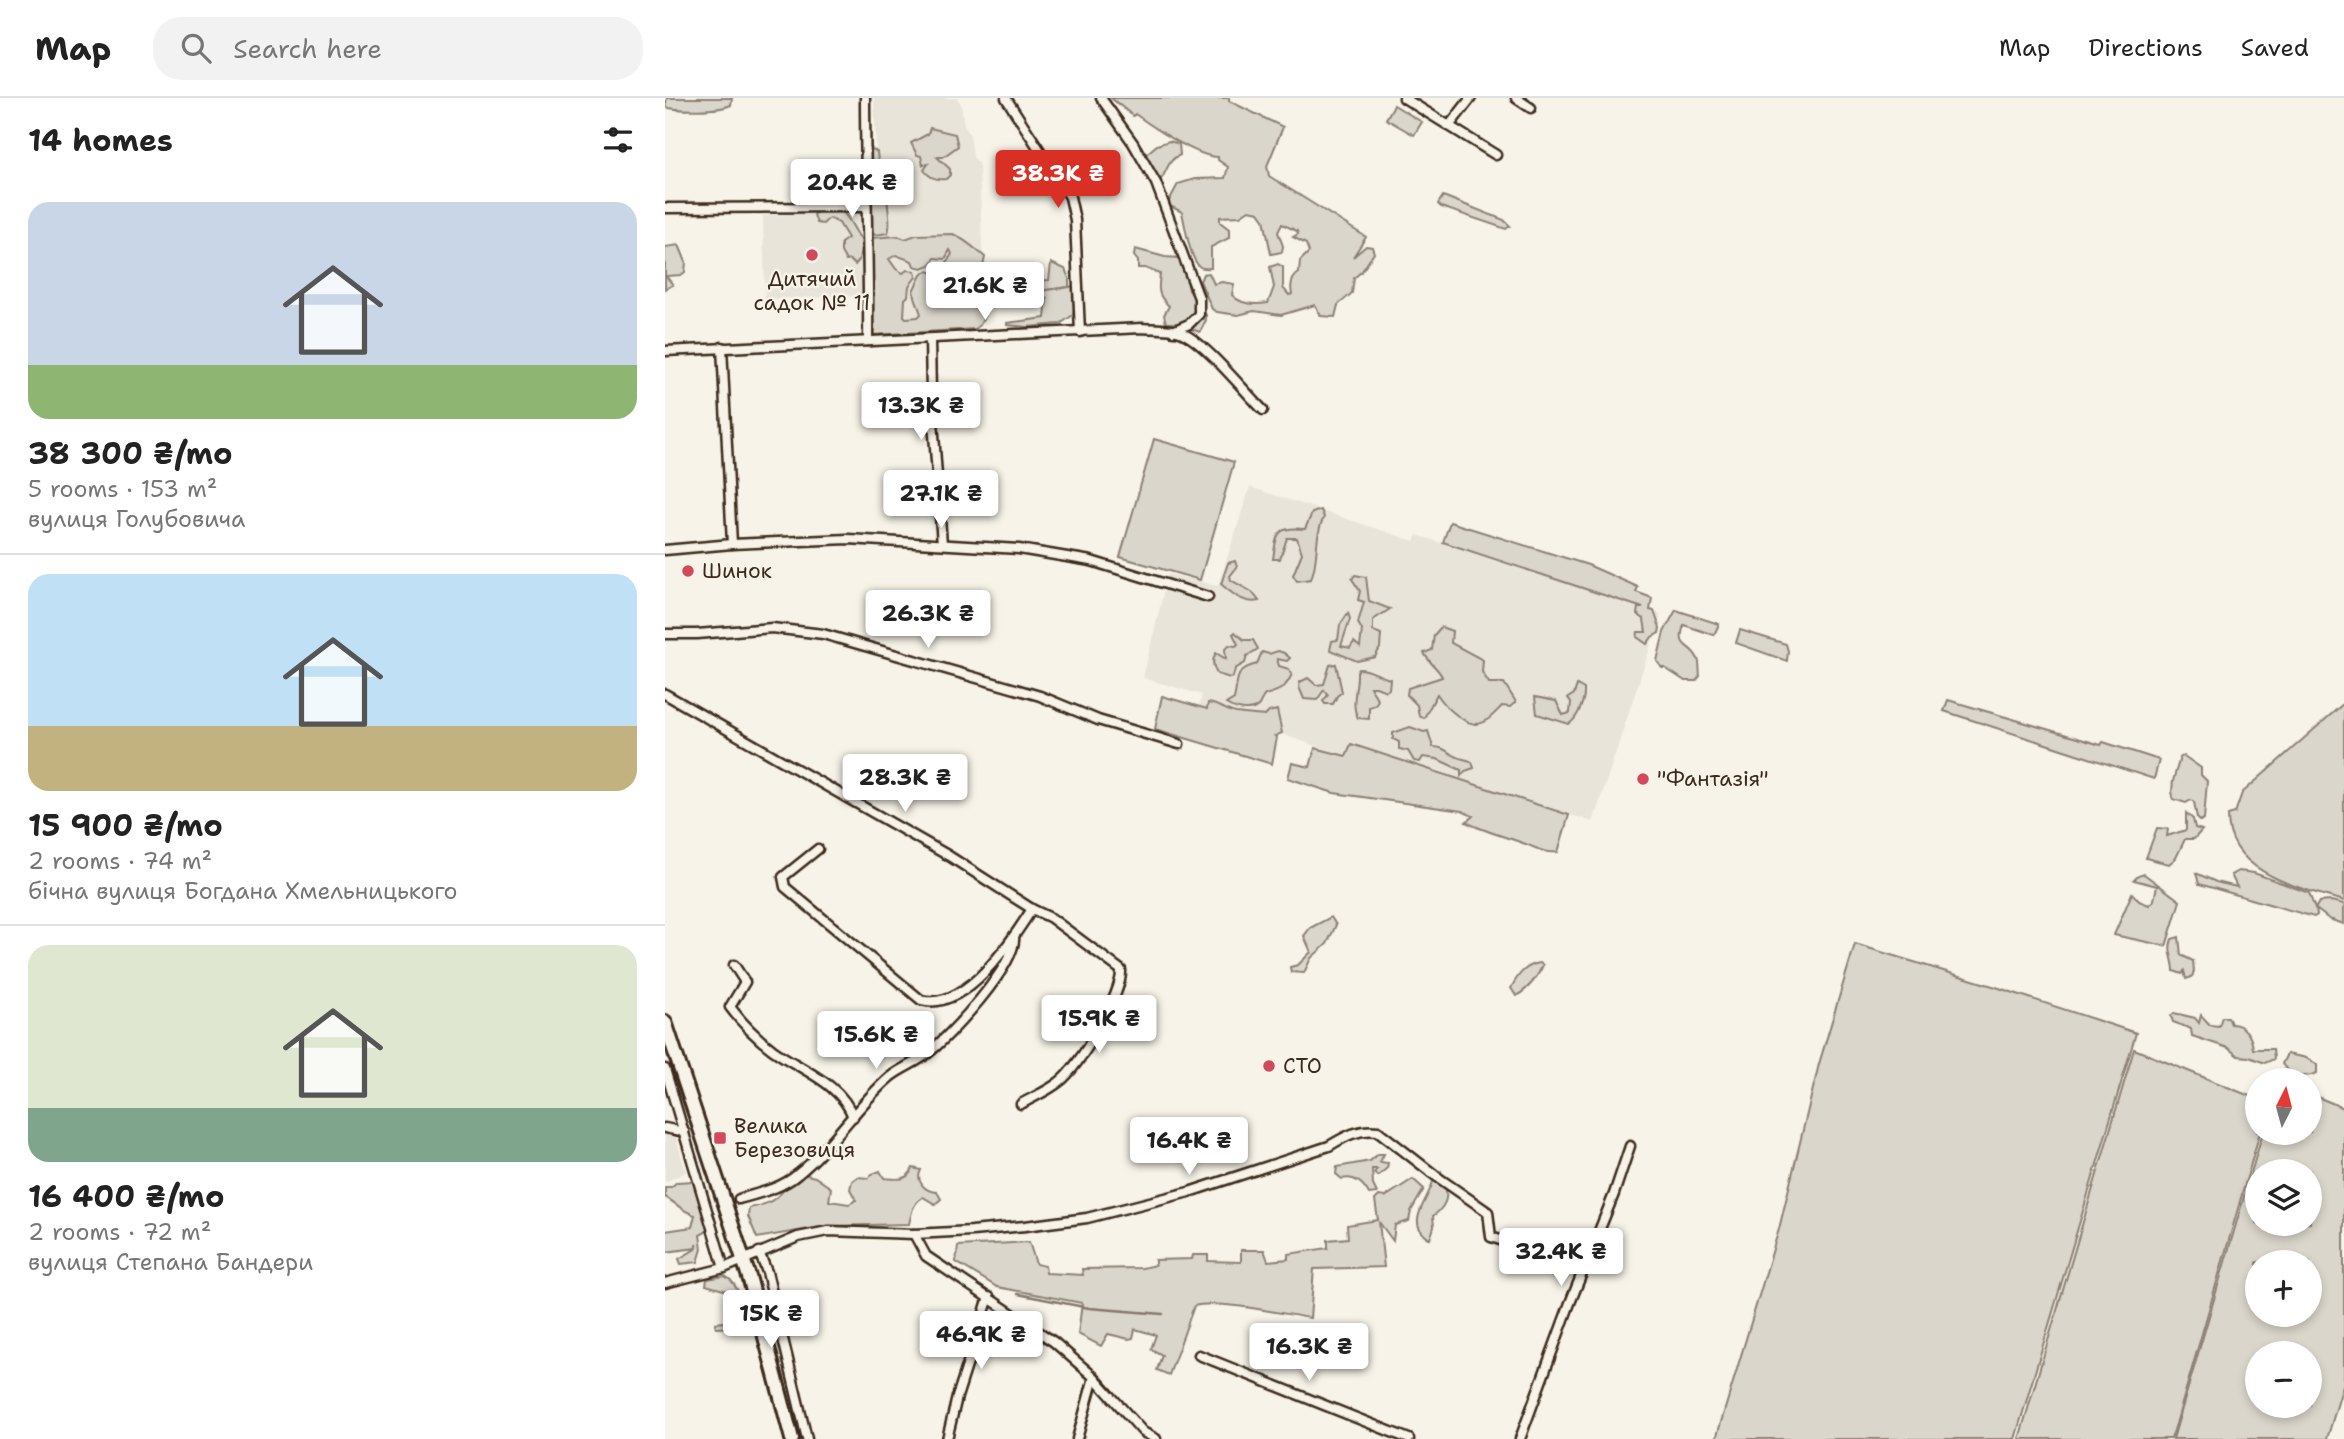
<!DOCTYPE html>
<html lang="en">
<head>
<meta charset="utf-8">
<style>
	:root { --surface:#fff; --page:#f2f2f2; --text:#222; --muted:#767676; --line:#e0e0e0; --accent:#d93025 }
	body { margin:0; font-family:"Shantell Sans",sans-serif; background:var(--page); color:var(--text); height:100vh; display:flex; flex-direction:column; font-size:26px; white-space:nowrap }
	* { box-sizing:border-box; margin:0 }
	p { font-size:23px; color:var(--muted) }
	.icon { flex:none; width:38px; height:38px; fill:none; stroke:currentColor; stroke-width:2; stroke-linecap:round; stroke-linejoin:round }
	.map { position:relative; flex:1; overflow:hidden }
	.panel { display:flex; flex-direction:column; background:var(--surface); width:665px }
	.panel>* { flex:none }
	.needle { width:46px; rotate:6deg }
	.controls { position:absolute; left:1580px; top:970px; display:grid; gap:14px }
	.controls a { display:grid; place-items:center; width:77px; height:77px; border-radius:50%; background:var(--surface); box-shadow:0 4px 10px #0003; font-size:35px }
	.price { position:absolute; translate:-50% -60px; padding:0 16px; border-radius:7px; background:#fff; color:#222; font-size:23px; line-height:46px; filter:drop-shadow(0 2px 4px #0008) }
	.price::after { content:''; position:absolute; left:50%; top:42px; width:21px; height:16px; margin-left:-10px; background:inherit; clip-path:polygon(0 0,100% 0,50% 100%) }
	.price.active { background:var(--accent); color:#fff }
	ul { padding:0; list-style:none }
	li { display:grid; align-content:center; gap:14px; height:371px; padding:0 28px }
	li+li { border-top:2px solid var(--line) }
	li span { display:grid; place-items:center; height:217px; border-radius:21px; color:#555 }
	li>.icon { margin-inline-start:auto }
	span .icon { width:126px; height:126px; fill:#fffc; stroke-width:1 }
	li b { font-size:30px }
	h2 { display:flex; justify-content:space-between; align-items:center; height:84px; padding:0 28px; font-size:30px }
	header { display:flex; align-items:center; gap:42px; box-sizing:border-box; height:98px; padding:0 35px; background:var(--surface); border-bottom:2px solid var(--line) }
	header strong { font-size:33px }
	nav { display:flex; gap:38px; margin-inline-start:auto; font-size:24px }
	.search { width:490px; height:63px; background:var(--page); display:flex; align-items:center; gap:18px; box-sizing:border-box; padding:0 24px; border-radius:28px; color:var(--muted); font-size:26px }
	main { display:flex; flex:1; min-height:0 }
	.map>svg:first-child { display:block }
</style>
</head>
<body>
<header>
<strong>Map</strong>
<div class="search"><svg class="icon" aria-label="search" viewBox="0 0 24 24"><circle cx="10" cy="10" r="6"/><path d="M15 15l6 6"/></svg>Search here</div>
<nav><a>Map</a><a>Directions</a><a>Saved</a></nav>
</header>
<main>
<section class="panel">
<h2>14 homes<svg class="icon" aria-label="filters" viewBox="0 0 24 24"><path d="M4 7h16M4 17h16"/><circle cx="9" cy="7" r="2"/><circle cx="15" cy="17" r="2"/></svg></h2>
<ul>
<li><span style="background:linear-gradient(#c9d6e8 75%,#8fb573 0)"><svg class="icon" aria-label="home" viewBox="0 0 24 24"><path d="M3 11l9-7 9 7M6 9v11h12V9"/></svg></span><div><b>38 300 ₴/mo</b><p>5 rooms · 153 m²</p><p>вулиця Голубовича</p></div></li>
<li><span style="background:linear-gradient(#bfe0f5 70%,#c2b280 0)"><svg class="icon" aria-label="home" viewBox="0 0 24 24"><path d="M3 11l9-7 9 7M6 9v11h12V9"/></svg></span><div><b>15 900 ₴/mo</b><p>2 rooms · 74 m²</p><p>бічна вулиця Богдана Хмельницького</p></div></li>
<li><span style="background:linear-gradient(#dfe7d0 75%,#7fa58c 0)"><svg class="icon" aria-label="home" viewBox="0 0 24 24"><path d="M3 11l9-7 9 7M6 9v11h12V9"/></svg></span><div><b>16 400 ₴/mo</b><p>2 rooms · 72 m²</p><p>вулиця Степана Бандери</p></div></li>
</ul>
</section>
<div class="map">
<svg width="1679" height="1341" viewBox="0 0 1679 1341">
	<rect width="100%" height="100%" fill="#f7f3e8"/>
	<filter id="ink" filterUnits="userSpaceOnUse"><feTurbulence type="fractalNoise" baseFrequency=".0143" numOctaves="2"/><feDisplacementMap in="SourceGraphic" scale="14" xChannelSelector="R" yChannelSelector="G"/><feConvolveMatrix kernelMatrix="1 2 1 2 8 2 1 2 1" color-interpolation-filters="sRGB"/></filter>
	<g filter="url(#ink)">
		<!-- built -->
		<g fill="#e9e4d9">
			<polygon points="209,0 292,0 296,6 299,27 305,37 308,59 314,66 320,225 219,231"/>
			<polygon points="195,114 197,198 100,201 98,117"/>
			<polygon points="585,389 749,443 752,437 996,516 928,724 687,647 683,659 534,608 537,597 478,580 503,476 553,488"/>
			<polygon points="0,1036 11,1040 21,1074 0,1084"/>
		</g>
		<!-- green -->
		<g fill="#dbd6cb" stroke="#8b8074" stroke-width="2" fill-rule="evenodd">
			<path d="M2,0H67L66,7C53,13 14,13 0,9Z"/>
			<path d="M446,0H564V3L618,29L602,68L604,78L701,139L688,159L701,148L707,149L709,155L697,173L689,180L687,195L673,207L670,219L656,218L650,207L616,217L589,213L573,217L552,214L547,211L535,183L538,176L544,175L549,186L557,184L569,186L567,197C576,207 591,207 603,205L609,189L605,169L613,166L618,169V190L624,197L627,196C625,187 626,180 634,175L635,163L644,154L641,146L628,139L633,136L632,133L617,126L613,134L618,148L617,154L606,156L599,121L594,114L584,112L575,118L555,119V124L564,131V140L546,149V170C542,170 538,171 535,169C525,162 520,127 517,114L505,108L504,103L513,86L530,81L560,80L563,69L553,62V59C532,59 488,29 470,16L468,18Z"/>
			<polygon points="729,7 757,24 749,37 721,21"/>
			<path d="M265,30L290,36L293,48L278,59H272L285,71V77L281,81C271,82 265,80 259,72L263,66L258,67L256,58L252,57L246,45L263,36Z"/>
			<path d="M504,43L514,46L515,57C501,62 503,75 493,85L486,73L480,57L492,47Z"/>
			<path d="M207,51L212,54L213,63L209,70L213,76L214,83L220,85L224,92C219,106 228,120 223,135L210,137L199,127L205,64L203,58Z"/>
			<polygon points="778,98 839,122 845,128 841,131 776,109 773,106"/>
			<path d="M153,112H176C186,121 189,133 197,143L194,162L190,167L185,162L181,163L176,154V145L183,140L174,125L164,120L158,126L152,125L149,117Z"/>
			<path d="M288,136C301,142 309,150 320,159L315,184L318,202L326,205L315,227L310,231L207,237L205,233L199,188L201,185L206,140L233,138L240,141L251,137ZM285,152L287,156L282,164L283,176L280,178L262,173L256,177L248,193L256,216L253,219L241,220L239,218L240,201L243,198L244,188L251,179L250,173L242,172L238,175L231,171L224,161L231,157L247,163L249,168L257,170L265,167L270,160L280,161Z"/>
			<polygon points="14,147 21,164 20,174 16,177 1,178 8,187 0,191 0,149"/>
			<path d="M470,151L500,159L515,160L520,168L524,192L541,217V222L535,234C520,230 518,224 501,225L499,217L504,208C492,197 493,191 495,176L480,170H473V163L469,158Z"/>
			<polygon points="386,165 400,171 404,180 404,189 343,197 333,186 335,184 347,184 356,190 364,183 384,182"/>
			<path d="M408,188L411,192L408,217L395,226L363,229L342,227V225L380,220L382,200L374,195C383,189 397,192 408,188Z"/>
			<polygon points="489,341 569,364 535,482 455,459"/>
			<path d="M656,412L659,419C649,438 654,458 647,478L646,481L632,483L628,477L637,455L632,440H622L615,461H608C612,435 611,428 640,431L647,415Z"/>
			<polygon points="785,424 923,467 973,489 971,494 987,500 985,512 989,513 995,530 994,535 987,539 982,546 972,539 973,534 981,534 979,521 972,516 973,510 978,510 778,444"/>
			<path d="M570,463L572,469L565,478L566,482L587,494L594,503C579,507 567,495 556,486L563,465Z"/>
			<polygon points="690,477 701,479 704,503 725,511 708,522 708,533 716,536 715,550 710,559 692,563 665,552 667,543 673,542 675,527 683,515 685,521 676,548 685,550 689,544 695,549 697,532 693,525 699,504 693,502 695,493 687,481"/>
			<path d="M1011,512L1054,526L1049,537L1019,527C1011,552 1025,544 1033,561C1035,565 1034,573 1035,578L1031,583H1020L1000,570H997L992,563L999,534Z"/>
			<path d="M776,529L787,533L786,545L818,562L817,574L824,585H839L851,604L845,609L837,608C832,613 825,621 819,624C803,633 779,607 772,596L759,620L754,618L752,607L742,597L743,590L777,579C775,572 764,565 759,555L767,552L769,537Z"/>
			<polygon points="1075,532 1121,546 1123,553 1122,563 1071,545"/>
			<path d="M570,534L579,542H588L593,551L582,558L580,565L570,571L568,579L565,580L552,576C548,569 546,562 551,555L561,561L560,551L564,547L571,548L573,546L568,536Z"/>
			<path d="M613,553L619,555L625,560L622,563L612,561L614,568L624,571L627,576C621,590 615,593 600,597C597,600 596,603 594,607C586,616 569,611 561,606L569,601C574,581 568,572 592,566L597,554L604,556Z"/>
			<polygon points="671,566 677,594 672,598 668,606 660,606 658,603 663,597 659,592 652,602 639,601 634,589 635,584 643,580 651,587 659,586 665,567"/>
			<path d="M694,571C706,571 713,578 725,581L724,591L721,593L711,589H705L713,602L710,607L704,609V621L693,620C685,606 693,590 692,574Z"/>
			<path d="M912,587L919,591C920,602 913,620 904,626L872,616L870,599L891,603L898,617L905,615L906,604L903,600L909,596Z"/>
			<path d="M497,598L542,611L543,605C553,606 561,613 571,615C577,616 592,617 600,618L604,614L612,612L617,635L610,638L612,639L607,666L490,631Z"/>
			<polygon points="1283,602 1436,647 1438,644 1494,662 1489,681 1279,613"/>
			<path d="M1679,605V803C1635,790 1562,775 1563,717L1570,715L1577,695Z"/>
			<path d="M745,629L759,634L763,633L768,649C778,649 781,653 790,658C796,662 801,660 807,664L809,670L800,673L796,678V672L772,661L758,659L755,664L749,663L743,653L734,651V644L728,641V635Z"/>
			<path d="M686,646L904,717L893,754C879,756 868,748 855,744C836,737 818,733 801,724L808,718L797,713L669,695L623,680L627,665L645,669L650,650L681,658Z"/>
			<path d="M1519,658L1536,670V677L1542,683L1539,721L1535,723L1532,720L1529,704L1526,702L1521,705L1508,701C1505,683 1511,676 1515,659Z"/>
			<polygon points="1521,715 1528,721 1530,730 1537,732 1529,741 1520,741 1511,760 1504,766 1481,760 1492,730 1503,731 1502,738 1521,732"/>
			<polygon points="1573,773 1589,775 1644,795 1650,811 1654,804 1666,803 1679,806 1679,826 1664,821 1651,811 1652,817 1649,819 1534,786 1531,775 1551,784 1572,789 1566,777"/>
			<polygon points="1479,776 1515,803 1501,848 1449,837 1467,795 1474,803 1484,807 1489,802 1492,788 1469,782 1473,778"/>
			<polygon points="666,819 671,827 662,846 646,860 639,875 626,874 625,869 633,867 646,854 639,838 645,830"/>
			<path d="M1514,839L1516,857L1528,863L1529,873L1527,879L1521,881L1519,873L1517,876L1509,873C1509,861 1502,853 1507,841Z"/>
			<polygon points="1190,846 1331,889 1471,935 1350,1341 1051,1341 1114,1131 1154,966"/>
			<path d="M875,865L878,867C872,880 864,891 851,898L846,890C853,877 860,867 875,865Z"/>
			<path d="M1509,915L1530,920L1534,925L1536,917L1545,927L1554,928L1557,919H1563L1566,926C1579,926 1587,938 1588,951H1608L1609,961L1600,965L1584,959L1573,958L1563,950L1527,938L1526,931L1508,924L1506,918Z"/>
			<polygon points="1469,951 1592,1001 1592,1034 1595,1034 1511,1326 1506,1341 1354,1341"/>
			<path d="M1622,956C1634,959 1643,958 1652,967V975C1640,981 1625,977 1617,966Z"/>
			<path d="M1645,996L1679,1010V1284L1662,1341H1508L1598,1034H1645ZM1592,1073H1645V1125H1592ZM1592,1164H1645V1216H1592ZM1592,1255H1645V1307H1592Z"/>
			<path d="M713,1056H719L715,1064L723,1065L722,1070L713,1078L709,1075L712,1071H707L708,1087L712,1095L704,1096C698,1085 690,1078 677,1081L671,1076L672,1069L705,1063Z"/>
			<path d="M248,1070L256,1072C250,1083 260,1094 272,1094L276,1101L270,1106L258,1099C247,1106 247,1114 244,1126L161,1128L92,1140L83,1118L84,1110C120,1103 112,1092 138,1076L150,1079L166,1090L164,1103L184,1106L191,1102L185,1091L187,1083L192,1079L204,1080L207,1076L215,1073L219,1080C232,1081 242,1084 248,1070Z"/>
			<path d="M776,1073C783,1094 786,1105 768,1118L769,1129L765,1141C736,1124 768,1099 769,1078Z"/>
			<path d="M748,1081L759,1091L746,1113L744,1123L730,1127L728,1143L714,1124L719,1169L649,1171L645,1220C618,1216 553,1201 529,1208L504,1277L492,1272L497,1257L486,1251L491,1237L470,1231L468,1240L464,1241L443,1236L436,1248L413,1236L417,1205L332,1189L291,1164L293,1148L364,1144L371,1166L380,1168L381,1175L418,1177L417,1171L477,1170L490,1167V1162L527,1161L528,1157H543V1163L576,1164V1152H599L603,1163L623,1161V1156L663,1150V1142L683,1140L682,1127L713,1122L710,1102L714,1098L720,1099Z"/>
			<path d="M29,1083L48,1130L35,1137L37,1151L33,1164L16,1166L14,1161L32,1150L31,1146V1150L0,1154V1133L27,1129L30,1117C18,1114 11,1105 0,1099V1089H6L12,1084Z"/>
			<path d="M60,1178C75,1186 82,1215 76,1229L51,1230L50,1225L60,1224L64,1220L61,1206L62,1193L41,1187L42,1181Z"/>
		</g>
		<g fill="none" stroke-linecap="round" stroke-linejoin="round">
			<!-- stream -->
			<polyline stroke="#84786c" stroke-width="2.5" points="353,1196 424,1210 498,1216"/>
			<!-- minor casing -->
			<g stroke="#3b2a1e" stroke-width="13">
				<g id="minor">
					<path d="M200,0C200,81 204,161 203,243"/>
					<polyline points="341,0 405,99 410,122 415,234"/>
					<polyline points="436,0 468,45 491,85 534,200 534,216 524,226 508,233"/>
					<polyline points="739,0 831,57"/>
					<polyline points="851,0 866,10"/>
					<polyline points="784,28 806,0"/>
					<polyline points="0,110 200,109"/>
					<polyline points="265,241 266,295 277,446"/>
					<polyline points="57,249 67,446"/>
					<path d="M0,253L477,230C489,231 504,230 515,234C539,243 578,292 598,312"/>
					<polyline points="0,452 67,446 183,441 354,451 426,463 543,499"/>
					<polyline points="0,536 32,536 107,530 158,536 375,598 433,622 514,646"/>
					<path d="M0,596L284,758L367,811L386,820L456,872C458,895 414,970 394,984C383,993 368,999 356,1006"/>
					<path d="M153,751L118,779L120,789L256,902C300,914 346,844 367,811"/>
					<path d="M69,867L80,884L65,909C77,925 92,940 108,952C136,972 176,985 188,1019"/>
					<polyline points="0,971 59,1170"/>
					<polyline points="0,1030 19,1034"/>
					<path d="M74,1101C95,1095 117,1090 133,1076C167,1049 192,1007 225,979C236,970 251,965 262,956C284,939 353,866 349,838"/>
					<polyline points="249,1136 261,1158 389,1244 429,1279 478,1334 491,1341"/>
					<polyline points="94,1154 102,1174 142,1341"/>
					<path d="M0,1185L59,1170L133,1139L163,1133L249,1136L307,1133L360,1128L422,1120L524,1094L664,1048C679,1039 694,1030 713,1033L771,1078L823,1114L826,1139L920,1170"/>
					<polyline points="534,1257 744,1341"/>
					<polyline points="282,1341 292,1299 324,1199"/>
					<polyline points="412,1341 429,1279"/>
					<polyline points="855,1341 905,1205 949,1096 965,1048"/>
				</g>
			</g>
			<!-- highway casing -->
			<g stroke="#3b2a1e" stroke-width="18">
				<polyline id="highway" points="0,924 85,1182 127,1341"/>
			</g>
			<!-- minor -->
			<use href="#minor" stroke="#f7f3e8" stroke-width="8"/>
			<!-- highway -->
			<use href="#highway" stroke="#f7f3e8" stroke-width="12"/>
		</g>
	</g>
	<!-- markers -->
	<g fill="#d1495b" stroke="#f7f3e8" stroke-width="2.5">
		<circle cx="147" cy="157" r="7"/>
		<circle cx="23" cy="473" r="7"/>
		<circle cx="978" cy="681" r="7"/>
		<circle cx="604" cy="968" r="7"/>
		<rect x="48" y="1033" width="14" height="14" rx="3.5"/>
	</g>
	<g text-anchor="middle" stroke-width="5" stroke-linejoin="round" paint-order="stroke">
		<!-- poi labels -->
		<g font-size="21" fill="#3b2a1e" stroke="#f7f3e8" text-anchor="start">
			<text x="147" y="188" text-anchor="middle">Дитячий<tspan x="147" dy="24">садок № 11</tspan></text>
			<text x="37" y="480">Шинок</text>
			<text x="992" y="688">"Фантазія"</text>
			<text x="618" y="975">СТО</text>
			<text x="69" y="1035">Велика<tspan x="69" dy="24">Березовиця</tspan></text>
		</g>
	</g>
</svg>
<div class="controls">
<a><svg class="needle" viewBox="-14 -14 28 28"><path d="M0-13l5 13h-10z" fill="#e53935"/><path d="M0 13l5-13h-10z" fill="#767676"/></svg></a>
<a><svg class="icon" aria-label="layers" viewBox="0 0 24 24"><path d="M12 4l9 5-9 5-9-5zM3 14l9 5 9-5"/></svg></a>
<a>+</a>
<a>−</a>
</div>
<b class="price active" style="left:393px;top:112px">38.3K ₴</b>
<b class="price" style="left:187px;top:121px">20.4K ₴</b>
<b class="price" style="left:320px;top:224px">21.6K ₴</b>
<b class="price" style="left:256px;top:344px">13.3K ₴</b>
<b class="price" style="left:276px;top:432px">27.1K ₴</b>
<b class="price" style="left:263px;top:552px">26.3K ₴</b>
<b class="price" style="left:240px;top:716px">28.3K ₴</b>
<b class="price" style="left:434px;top:957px">15.9K ₴</b>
<b class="price" style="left:211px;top:973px">15.6K ₴</b>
<b class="price" style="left:524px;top:1079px">16.4K ₴</b>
<b class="price" style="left:896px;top:1190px">32.4K ₴</b>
<b class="price" style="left:106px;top:1252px">15K ₴</b>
<b class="price" style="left:316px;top:1273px">46.9K ₴</b>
<b class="price" style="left:644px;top:1285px">16.3K ₴</b>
</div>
</main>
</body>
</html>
